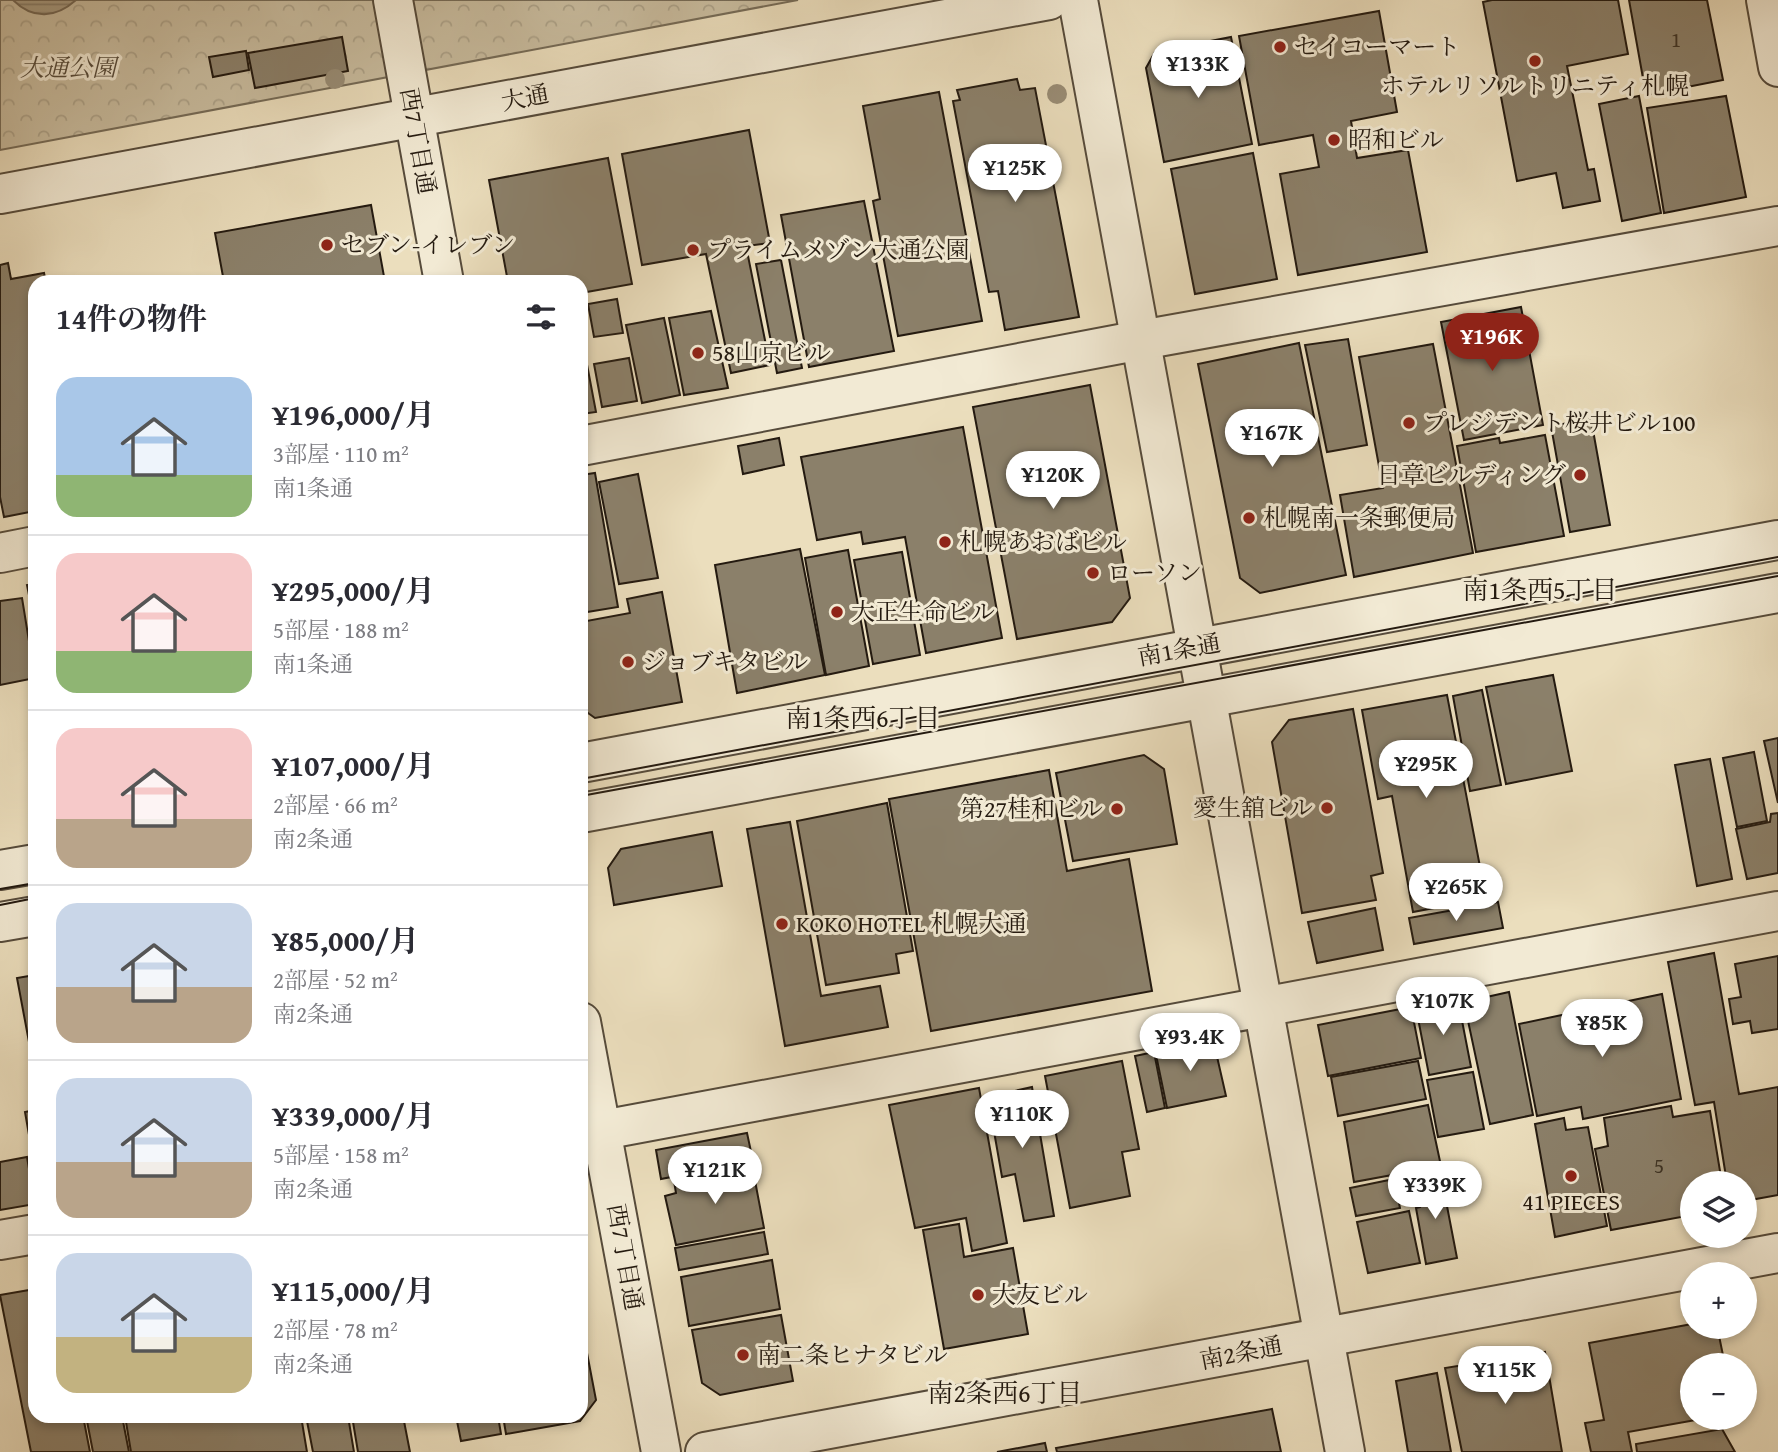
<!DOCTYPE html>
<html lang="ja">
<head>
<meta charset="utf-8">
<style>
	:root { --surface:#fff; --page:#f7f7f7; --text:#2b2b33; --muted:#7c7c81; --line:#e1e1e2; --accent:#8f2418 }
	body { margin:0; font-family:"Gentium Book Plus","Noto Serif JP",serif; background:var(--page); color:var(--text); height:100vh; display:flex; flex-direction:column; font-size:26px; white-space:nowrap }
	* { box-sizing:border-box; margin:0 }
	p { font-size:23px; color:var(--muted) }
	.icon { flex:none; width:38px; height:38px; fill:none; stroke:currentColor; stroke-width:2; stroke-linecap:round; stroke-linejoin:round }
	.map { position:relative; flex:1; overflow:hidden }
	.details { position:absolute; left:28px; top:275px; width:560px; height:1148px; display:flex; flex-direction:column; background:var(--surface); border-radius:21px; box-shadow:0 4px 10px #0003 }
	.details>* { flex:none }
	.controls { position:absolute; left:1680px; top:1171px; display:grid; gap:14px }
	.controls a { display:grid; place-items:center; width:77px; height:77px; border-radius:50%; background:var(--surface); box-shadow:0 4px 10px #0003; font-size:35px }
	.price { position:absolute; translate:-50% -60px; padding:0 16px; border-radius:24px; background:#fff; color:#222; font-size:23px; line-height:46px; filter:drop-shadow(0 2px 4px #0008) }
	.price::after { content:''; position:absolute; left:50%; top:42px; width:21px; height:16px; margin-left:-10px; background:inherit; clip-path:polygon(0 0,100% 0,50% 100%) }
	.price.selected { background:var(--accent); color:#fff }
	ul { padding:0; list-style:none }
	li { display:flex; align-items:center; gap:21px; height:175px; padding:0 28px }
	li+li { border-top:2px solid var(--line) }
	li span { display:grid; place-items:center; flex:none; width:196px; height:140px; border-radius:21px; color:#555 }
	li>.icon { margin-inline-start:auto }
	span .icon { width:84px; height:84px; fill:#fffc; stroke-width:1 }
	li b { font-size:30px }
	h2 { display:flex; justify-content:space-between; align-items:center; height:84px; padding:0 28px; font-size:30px }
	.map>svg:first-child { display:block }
</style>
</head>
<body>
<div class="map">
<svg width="1778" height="1452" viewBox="0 0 1778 1452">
	<defs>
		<pattern id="park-crowns" width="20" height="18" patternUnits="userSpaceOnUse" patternTransform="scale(1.75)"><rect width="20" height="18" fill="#c9bda0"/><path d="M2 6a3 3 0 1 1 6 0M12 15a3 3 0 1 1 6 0" fill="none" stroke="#aca289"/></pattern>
		<pattern id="water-rules" width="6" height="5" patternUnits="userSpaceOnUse" patternTransform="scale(1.75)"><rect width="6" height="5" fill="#a79b82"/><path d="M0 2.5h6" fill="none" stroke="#887e69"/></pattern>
	</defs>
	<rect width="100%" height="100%" fill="#ebdebd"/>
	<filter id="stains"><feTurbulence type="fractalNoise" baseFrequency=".00286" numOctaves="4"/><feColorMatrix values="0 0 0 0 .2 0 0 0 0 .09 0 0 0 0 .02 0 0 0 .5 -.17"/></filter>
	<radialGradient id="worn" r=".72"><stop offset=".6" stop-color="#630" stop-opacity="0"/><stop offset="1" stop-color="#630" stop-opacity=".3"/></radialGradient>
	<!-- park -->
	<polygon fill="url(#park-crowns)" stroke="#766c58" stroke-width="2" points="0,0 798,0 0,150"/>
	<!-- water -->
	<path fill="url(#water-rules)" stroke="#736754" stroke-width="2" d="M13,0H76C56,18 33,20 13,0Z"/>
	<!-- building -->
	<g fill="#8b806a" stroke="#241a10" stroke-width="2">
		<polygon points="1492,0 1618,0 1628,54 1567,66 1588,170 1594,169 1600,201 1563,208 1556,173 1517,181 1483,2"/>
		<polygon points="1629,0 1707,0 1723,80 1646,95"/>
		<polygon points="1379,11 1397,112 1351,121 1357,158 1408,150 1427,252 1298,275 1280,174 1319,167 1313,135 1259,145 1239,36"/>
		<polygon points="342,37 348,71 255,88 248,53"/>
		<polygon points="1231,37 1252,144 1164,162 1146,68 1155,52"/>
		<polygon points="246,51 249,70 213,77 209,57"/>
		<polygon points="1017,79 1020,90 1035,88 1079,317 1005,330 998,291 989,292 953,101 960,100 957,90"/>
		<polygon points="939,92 982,321 898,336 873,201 880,199 863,106"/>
		<polygon points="1639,96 1661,213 1622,221 1599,104"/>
		<polygon points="1726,96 1746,197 1664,213 1647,108"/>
		<polygon points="749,130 770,243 746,246 770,365 731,373 706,254 642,265 622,154"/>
		<polygon points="1253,153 1277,279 1195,294 1171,169"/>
		<polygon points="608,158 632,284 581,293 581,282 508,282 489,180"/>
		<polygon points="864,201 894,351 809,367 781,215"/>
		<polygon points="371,205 385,282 224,282 215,233"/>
		<polygon points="781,260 802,368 777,373 756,264"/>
		<polygon points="8,263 11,279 44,273 46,282 35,282 35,511 4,517 0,497 0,265"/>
		<polygon points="617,299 623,333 594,337 588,304"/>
		<polygon points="1521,307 1543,425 1464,440 1441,322"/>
		<polygon points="711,311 728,388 684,395 669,318"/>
		<polygon points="664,318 680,395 642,403 626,325"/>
		<polygon points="581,333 596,412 581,414"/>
		<polygon points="1348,339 1367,445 1327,452 1305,345"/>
		<polygon points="1299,343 1346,575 1260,593 1240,578 1198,364"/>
		<polygon points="1433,344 1473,553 1354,577 1340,495 1383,488 1359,357"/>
		<polygon points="629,358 637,401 602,407 594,364"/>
		<polygon points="1090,385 1130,598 1112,622 1017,639 973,407"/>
		<polygon points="1591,419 1610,525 1570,532 1551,426"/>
		<polygon points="963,427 1002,638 926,653 905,537 863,544 861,532 817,540 801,457"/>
		<polygon points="1545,435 1564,536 1476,552 1457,446 1499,438 1500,443"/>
		<polygon points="779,438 784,465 743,474 738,446"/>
		<polygon points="595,473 618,607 581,613 581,475"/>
		<polygon points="638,474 658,578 619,584 599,482"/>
		<polygon points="800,549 825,675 737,693 715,565"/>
		<polygon points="848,550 869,666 826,675 805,558"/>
		<polygon points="902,552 920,655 873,664 854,560"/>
		<polygon points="35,584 35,625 27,585"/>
		<polygon points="662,592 682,702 595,718 581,708 581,622 630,613 627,599"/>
		<polygon points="22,598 35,678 0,685 0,601"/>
		<polygon points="1553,675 1572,771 1506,784 1486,687"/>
		<polygon points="1482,690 1501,785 1470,791 1453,696"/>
		<polygon points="1447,695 1486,898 1413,912 1392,796 1378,799 1362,710"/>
		<polygon points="1353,709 1383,873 1371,876 1376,900 1302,913 1272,742 1289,720"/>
		<polygon points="1778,738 1778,803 1764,741"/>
		<polygon points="1754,752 1767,821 1737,827 1723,758"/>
		<polygon points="1144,755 1164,769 1177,844 1073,861 1056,773"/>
		<polygon points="1710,759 1732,879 1697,886 1675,765"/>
		<polygon points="1049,770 1067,871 1129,859 1152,991 931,1031 889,799"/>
		<polygon points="887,803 913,951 896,954 899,973 826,985 797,821"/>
		<polygon points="1778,813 1778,873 1747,879 1736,829 1770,822 1771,814"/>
		<polygon points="790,822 821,996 880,986 888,1027 785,1046 747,829"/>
		<polygon points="712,832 722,886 614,905 608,868 621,849"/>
		<polygon points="1498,902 1503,928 1414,944 1409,918"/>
		<polygon points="1375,908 1383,950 1317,963 1308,922"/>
		<polygon points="1714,953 1739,1094 1778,1087 1778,1195 1745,1201 1745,1183 1727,1183 1714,1102 1695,1105 1668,962"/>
		<polygon points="1778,956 1778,1029 1752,1033 1750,1021 1733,1024 1729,999 1741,997 1735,964"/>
		<polygon points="35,975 35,1074 17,978"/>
		<polygon points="1509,992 1533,1115 1490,1124 1464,1002"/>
		<polygon points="1662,994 1681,1099 1583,1119 1581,1107 1537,1116 1519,1024"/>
		<polygon points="1458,1000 1471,1067 1429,1075 1416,1008"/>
		<polygon points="1411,1007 1421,1058 1328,1076 1318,1025"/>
		<polygon points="1213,1039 1226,1096 1167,1108 1155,1050"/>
		<polygon points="1154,1052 1165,1108 1147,1112 1135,1056"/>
		<polygon points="1122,1061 1139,1149 1122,1152 1130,1196 1070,1208 1045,1076"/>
		<polygon points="1418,1061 1426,1099 1338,1116 1331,1077"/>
		<polygon points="1473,1072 1484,1129 1438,1137 1427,1080"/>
		<polygon points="1032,1087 1054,1216 1024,1221 1015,1174 1002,1177 988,1097"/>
		<polygon points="979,1088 1007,1243 972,1251 966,1218 915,1228 889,1105"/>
		<polygon points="1428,1105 1441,1166 1354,1182 1344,1122"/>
		<polygon points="1671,1106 1673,1117 1710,1111 1722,1183 1692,1183 1692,1215 1611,1230 1595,1149 1608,1146 1604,1118"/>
		<polygon points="35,1110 35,1169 25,1112"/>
		<polygon points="1564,1118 1566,1130 1588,1127 1607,1226 1555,1237 1535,1124"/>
		<polygon points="747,1133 753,1161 661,1179 656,1150"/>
		<polygon points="27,1157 35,1204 0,1210 0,1162"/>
		<polygon points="752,1165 764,1228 676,1245 665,1196 676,1193 674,1181"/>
		<polygon points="1441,1175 1457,1258 1426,1264 1416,1208 1420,1207 1414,1181"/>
		<polygon points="1394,1179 1400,1208 1356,1216 1350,1188"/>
		<polygon points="1409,1211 1420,1263 1368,1273 1357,1222"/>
		<polygon points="959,1224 964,1257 1013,1248 1028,1334 944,1349 923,1230"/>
		<polygon points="764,1232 768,1254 679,1270 675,1248"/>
		<polygon points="772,1260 780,1309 689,1326 681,1277"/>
		<polygon points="35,1289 35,1416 83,1416 90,1452 31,1452 0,1295"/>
		<polygon points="781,1315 793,1381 720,1395 702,1383 692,1330"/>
		<polygon points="1692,1324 1692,1326 1717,1326 1725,1365 1692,1365 1692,1418 1707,1418 1628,1432 1632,1452 1591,1452 1585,1423 1604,1420 1589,1343"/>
		<polygon points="1545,1352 1562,1452 1462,1452 1445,1368"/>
		<polygon points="587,1353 596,1400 580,1421 506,1434 503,1416 581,1416 581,1354"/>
		<polygon points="1437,1373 1451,1452 1408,1452 1396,1381"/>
		<polygon points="1272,1409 1281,1452 1057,1452 1056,1448"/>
		<polygon points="86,1416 122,1416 129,1452 93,1452"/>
		<polygon points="125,1416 301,1416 307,1452 131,1452"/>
		<polygon points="306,1416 348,1416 354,1452 313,1452"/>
		<polygon points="352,1416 403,1416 410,1452 358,1452"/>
		<polygon points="456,1416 498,1416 501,1434 461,1441"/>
		<polygon points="1722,1429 1735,1452 1637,1452 1636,1444"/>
		<polygon points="1045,1443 1047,1452 997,1452"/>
	</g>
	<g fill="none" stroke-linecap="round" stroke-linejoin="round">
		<!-- minor casing -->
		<g stroke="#564b3b" stroke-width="42">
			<g id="minor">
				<polyline points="393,0 444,282"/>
				<polyline points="1078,0 1345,1452"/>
				<polyline points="1766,0 1778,67"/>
				<polyline points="0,194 1049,0"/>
				<polyline points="581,446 1141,340 1778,226"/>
				<polyline points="0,553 35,546"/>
				<polyline points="581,763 1778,540"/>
				<polyline points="581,813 1778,593"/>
				<polyline points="0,870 35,864"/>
				<polyline points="0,922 35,916"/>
				<polyline points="581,1022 661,1452"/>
				<polyline points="581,1134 1778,911"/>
				<polyline points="0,1240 35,1234"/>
				<polyline points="705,1452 1778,1253"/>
			</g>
		</g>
		<!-- minor -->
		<use href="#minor" stroke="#f2ead4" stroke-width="38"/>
		<!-- tram -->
		<g stroke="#241a10" stroke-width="2">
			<polyline points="581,779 1778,557"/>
			<polyline points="581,796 1778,576"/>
			<polyline points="0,889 35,883"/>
			<polyline points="0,905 35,898"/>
		</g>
	</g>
	<!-- trees -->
	<g fill="#998d76">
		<circle cx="335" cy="79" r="10"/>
		<circle cx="1057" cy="94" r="10"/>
	</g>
	<!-- markers -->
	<g fill="#8f2418" stroke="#f2ead4" stroke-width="2.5">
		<circle cx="1280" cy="47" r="7"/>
		<circle cx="1535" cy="61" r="7"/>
		<circle cx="1334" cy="140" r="7"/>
		<circle cx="327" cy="245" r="7"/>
		<circle cx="693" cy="250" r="7"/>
		<circle cx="698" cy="353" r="7"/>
		<circle cx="1409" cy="423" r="7"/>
		<circle cx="1580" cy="475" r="7"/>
		<circle cx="1249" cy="518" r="7"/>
		<circle cx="945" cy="542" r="7"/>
		<circle cx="1093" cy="573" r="7"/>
		<circle cx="837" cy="612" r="7"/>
		<circle cx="628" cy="662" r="7"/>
		<circle cx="1327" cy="808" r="7"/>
		<circle cx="1117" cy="809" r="7"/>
		<circle cx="782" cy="924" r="7"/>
		<circle cx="1571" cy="1176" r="7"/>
		<circle cx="978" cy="1295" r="7"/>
		<circle cx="743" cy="1355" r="7"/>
	</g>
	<g text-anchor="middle" stroke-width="6" stroke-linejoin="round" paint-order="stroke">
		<!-- number labels -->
		<g font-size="21" fill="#3e3426">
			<text x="1676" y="47">1</text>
			<text x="1659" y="1173">5</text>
		</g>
		<!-- poi labels -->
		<g font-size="24" fill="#241a10" stroke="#f2ead4" text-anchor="start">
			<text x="1294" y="55">セイコーマート</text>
			<text x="1535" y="94" text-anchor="middle">ホテルリソルトリニティ札幌</text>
			<text x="1348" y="148">昭和ビル</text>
			<text x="341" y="253">セブン-イレブン</text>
			<text x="707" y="258">プライムメゾン大通公園</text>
			<text x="712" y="361">58山京ビル</text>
			<text x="1423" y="431">プレジデント桜井ビル100</text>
			<text x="1566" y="483" text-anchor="end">日章ビルディング</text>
			<text x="1263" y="526">札幌南一条郵便局</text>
			<text x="959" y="550">札幌あおばビル</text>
			<text x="1107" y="581">ローソン</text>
			<text x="851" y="620">大正生命ビル</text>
			<text x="642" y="670">ジョブキタビル</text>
			<text x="1313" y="816" text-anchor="end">愛生舘ビル</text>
			<text x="1103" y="817" text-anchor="end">第27桂和ビル</text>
			<text x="796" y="932">KOKO HOTEL 札幌大通</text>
			<text x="1571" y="1210" text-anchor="middle">41 PIECES</text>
			<text x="992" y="1303">大友ビル</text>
			<text x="757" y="1363">南二条ヒナタビル</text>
		</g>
		<!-- park labels -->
		<g font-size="24" font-style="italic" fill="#564b3b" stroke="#f2ead4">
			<text x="68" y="76">大通公園</text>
		</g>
		<!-- street labels -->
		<g font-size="24" fill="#241a10" stroke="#f2ead4">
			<text transform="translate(525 98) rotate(-11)" y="8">大通</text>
			<text transform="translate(418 141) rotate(80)" y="8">西7丁目通</text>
			<text transform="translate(1179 650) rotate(-10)" y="8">南1条通</text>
			<text transform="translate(625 1257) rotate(80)" y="8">西7丁目通</text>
			<text transform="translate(1241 1353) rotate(-11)" y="8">南2条通</text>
		</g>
		<!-- neighbourhood labels -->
		<g font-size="26" fill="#241a10" stroke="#f2ead4">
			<text x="1540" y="599">南1条西5丁目</text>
			<text x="863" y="727">南1条西6丁目</text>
			<text x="1005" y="1402">南2条西6丁目</text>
		</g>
	</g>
	<rect width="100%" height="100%" filter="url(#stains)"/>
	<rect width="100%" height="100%" fill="url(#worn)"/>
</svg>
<div class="controls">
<a><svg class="icon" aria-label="layers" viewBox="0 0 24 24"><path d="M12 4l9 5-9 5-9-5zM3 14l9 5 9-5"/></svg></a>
<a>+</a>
<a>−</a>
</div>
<b class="price" style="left:1198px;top:100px">¥133K</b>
<b class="price" style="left:1015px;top:204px">¥125K</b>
<b class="price selected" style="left:1492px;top:373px">¥196K</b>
<b class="price" style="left:1272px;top:469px">¥167K</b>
<b class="price" style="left:1053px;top:511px">¥120K</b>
<b class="price" style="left:1426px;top:800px">¥295K</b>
<b class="price" style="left:1456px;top:923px">¥265K</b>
<b class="price" style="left:1443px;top:1037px">¥107K</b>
<b class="price" style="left:1602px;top:1059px">¥85K</b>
<b class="price" style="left:1190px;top:1073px">¥93.4K</b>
<b class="price" style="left:1022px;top:1150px">¥110K</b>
<b class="price" style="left:715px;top:1206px">¥121K</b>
<b class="price" style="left:1435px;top:1221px">¥339K</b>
<b class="price" style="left:1505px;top:1406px">¥115K</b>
<section class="details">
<h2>14件の物件<svg class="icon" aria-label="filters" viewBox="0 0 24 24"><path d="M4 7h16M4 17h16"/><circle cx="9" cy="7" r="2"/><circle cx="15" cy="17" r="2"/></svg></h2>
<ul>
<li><span style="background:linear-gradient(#a9c7e8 70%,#8fb573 0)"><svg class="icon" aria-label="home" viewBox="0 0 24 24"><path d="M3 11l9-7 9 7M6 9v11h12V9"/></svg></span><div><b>¥196,000/月</b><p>3部屋 · 110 m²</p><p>南1条通</p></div></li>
<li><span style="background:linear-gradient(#f6c9c9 70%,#8fb573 0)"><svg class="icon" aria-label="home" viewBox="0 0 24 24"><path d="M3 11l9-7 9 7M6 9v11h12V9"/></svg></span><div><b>¥295,000/月</b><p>5部屋 · 188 m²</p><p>南1条通</p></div></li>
<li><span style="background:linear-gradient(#f6c9c9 65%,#b9a48a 0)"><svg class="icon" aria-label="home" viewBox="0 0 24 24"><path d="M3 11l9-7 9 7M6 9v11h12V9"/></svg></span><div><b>¥107,000/月</b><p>2部屋 · 66 m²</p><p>南2条通</p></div></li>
<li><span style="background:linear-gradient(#c9d6e8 60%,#b9a48a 0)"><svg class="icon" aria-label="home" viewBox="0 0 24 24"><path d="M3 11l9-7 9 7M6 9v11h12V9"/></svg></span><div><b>¥85,000/月</b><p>2部屋 · 52 m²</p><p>南2条通</p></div></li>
<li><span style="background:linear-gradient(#c9d6e8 60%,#b9a48a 0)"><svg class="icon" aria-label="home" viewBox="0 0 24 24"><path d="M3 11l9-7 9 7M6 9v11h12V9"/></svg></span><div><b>¥339,000/月</b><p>5部屋 · 158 m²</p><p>南2条通</p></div></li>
<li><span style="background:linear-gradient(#c9d6e8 60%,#c2b280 0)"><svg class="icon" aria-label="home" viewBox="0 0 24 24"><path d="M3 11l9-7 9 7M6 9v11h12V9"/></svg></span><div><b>¥115,000/月</b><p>2部屋 · 78 m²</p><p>南2条通</p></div></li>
</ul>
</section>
</div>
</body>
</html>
